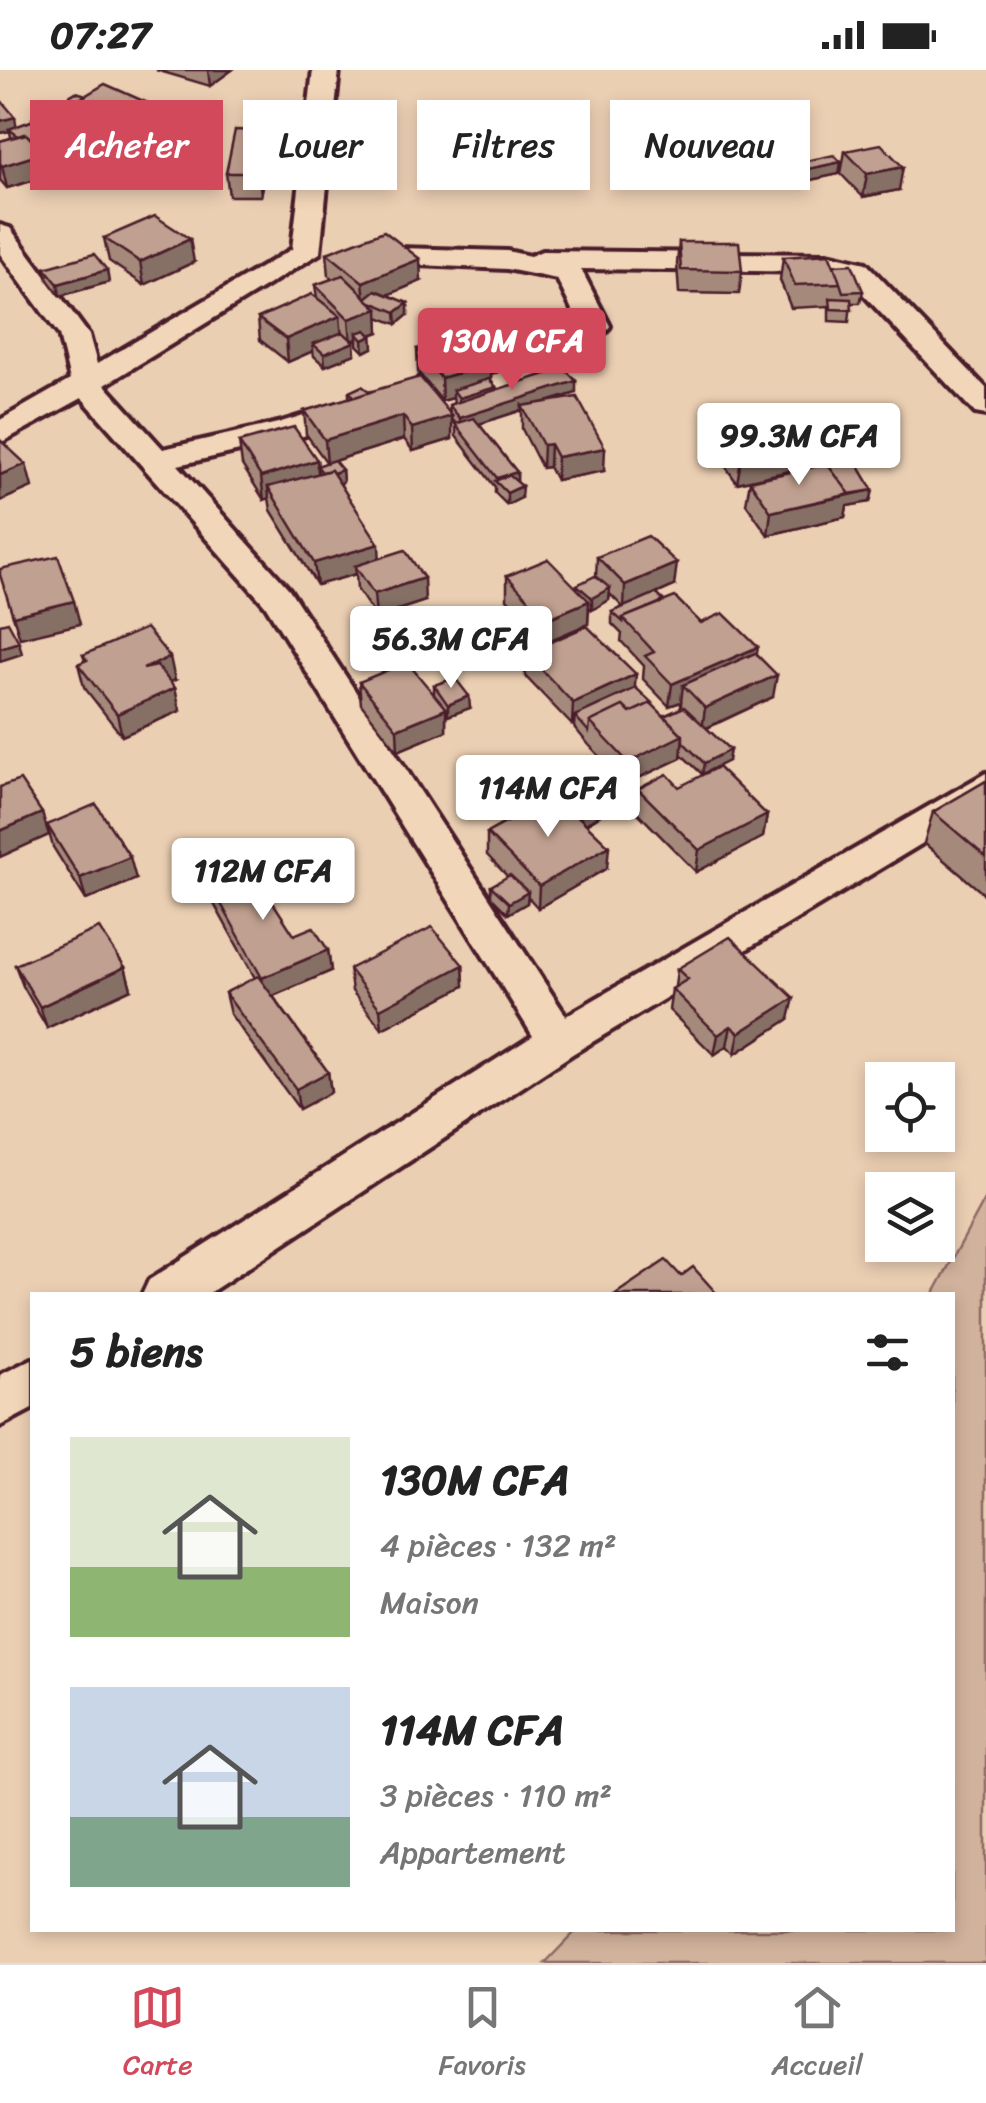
<!DOCTYPE html>
<html lang="fr">
<head>
<meta charset="utf-8">
<style>
	:root { --surface:#fff; --page:#f2f2f2; --text:#222; --muted:#767676; --line:#e0e0e0; --accent:#d1495b }
	body { margin:0; font-family:Sriracha,sans-serif; background:var(--page); color:var(--text); height:100vh; display:flex; flex-direction:column; font-size:38px; white-space:nowrap }
	* { box-sizing:border-box; margin:0 }
	p { font-size:32px; color:var(--muted) }
	.icon { flex:none; width:55px; height:55px; fill:none; stroke:currentColor; stroke-width:2; stroke-linecap:round; stroke-linejoin:round }
	.map { position:relative; flex:1; overflow:hidden }
	.drawer { position:absolute; left:30px; top:1222px; width:925px; height:640px; display:flex; flex-direction:column; background:var(--surface); border-radius:0px; box-shadow:0 5px 15px #0003 }
	.drawer>* { flex:none }
	.hud { position:absolute; left:30px; top:30px; width:928px; height:90px; display:flex; gap:20px }
	.fabs { position:absolute; left:865px; top:992px; display:grid; gap:20px }
	.fabs a { display:grid; place-items:center; width:90px; height:90px; border-radius:0px; background:var(--surface); box-shadow:0 5px 15px #0003; font-size:50px }
	.price { position:absolute; translate:-50% -85px; padding:0 22px; border-radius:10px; background:#fff; color:#222; font-size:32px; line-height:65px; filter:drop-shadow(0 2px 5px #0008) }
	.price::after { content:''; position:absolute; left:50%; top:60px; width:30px; height:22px; margin-left:-15px; background:inherit; clip-path:polygon(0 0,100% 0,50% 100%) }
	.price.on { background:var(--accent); color:#fff }
	ul { padding:0; list-style:none }
	li { display:flex; align-items:center; gap:30px; height:250px; padding:0 40px }
	li span { display:grid; place-items:center; flex:none; width:280px; height:200px; border-radius:0px; color:#555 }
	li>.icon { margin-inline-start:auto }
	span .icon { width:120px; height:120px; fill:#fffc; stroke-width:1 }
	li b { font-size:42px }
	h2 { display:flex; justify-content:space-between; align-items:center; height:120px; padding:0 40px; font-size:42px }
	.pill { padding:0 35px; border-radius:0px; background:var(--surface); box-shadow:0 5px 15px #0003; font-size:35px; line-height:90px }
	.pill.on { background:var(--accent); color:#fff }
	.status { display:flex; justify-content:space-between; align-items:center; height:70px; padding:0 50px; background:var(--surface); direction:ltr }
	.status svg { height:28px; fill:currentColor }
	.dock { display:flex; justify-content:space-around; align-items:center; height:140px; border-top:2px solid var(--line); background:var(--surface); font-size:28px; color:var(--muted) }
	.dock a { display:grid; justify-items:center; gap:5px }
	.dock .on { color:var(--accent) }
	.map>svg:first-child { display:block }
</style>
</head>
<body>
<div class="status"><b>07:27</b><svg viewBox="0 0 49 12"><path d="M0 12V9h3v3zM5 12V6h3v6zM10 12V3h3v9zM15 12V0h3v12zM26 1h20v11H26zM47 4h2v5h-2z"/></svg></div>
<div class="map">
<svg width="986" height="1893" viewBox="0 0 986 1893">
	<rect width="100%" height="100%" fill="#ebcfb3"/>
	<filter id="ink" filterUnits="userSpaceOnUse"><feTurbulence type="fractalNoise" baseFrequency=".01" numOctaves="2"/><feDisplacementMap in="SourceGraphic" scale="20" xChannelSelector="R" yChannelSelector="G"/><feConvolveMatrix kernelMatrix="1 2 1 2 8 2 1 2 1" color-interpolation-filters="sRGB"/></filter>
	<g filter="url(#ink)">
		<!-- green -->
		<polygon fill="#d1b29c" stroke="#8e6864" stroke-width="2.5" points="986,1127 986,1893 545,1893 577,1860 952,1860 952,1225 933,1225"/>
		<g fill="none" stroke-linecap="round" stroke-linejoin="round">
			<!-- street casing -->
			<g stroke="#4a1f2b" stroke-width="8">
				<g id="street">
					<polygon points="313,0 339,0 320,183 105,315 163,379 278,353 362,327 373,329 378,336 373,343 297,368 178,395 289,519 566,946 986,703 986,735 574,983 206,1225 142,1225 149,1210 533,966 265,535 82,328 0,373 0,350 70,310 59,265 0,184 0,155 10,158 89,265 97,294 292,179"/>
					<polygon points="362,177 507,181 530,186 542,181 827,184 866,193 986,318 986,345 975,343 846,206 827,202 581,199 610,256 606,262 444,318 422,318 417,311 422,304 578,252 557,209 507,199 352,192 348,186 352,180"/>
					<polygon points="32,1289 32,1339 0,1356 0,1305"/>
				</g>
			</g>
			<!-- street -->
			<use href="#street" fill="#f2d6b9" fill-rule="evenodd"/>
		</g>
		<!-- wall -->
		<g fill="#a58a7c" stroke="#4a1f2b" stroke-width="2.5">
			<polygon points="156,0 232,0 210,16"/>
			<polygon points="76,22 161,59 122,84 65,62 56,67 51,65 53,76 42,80 44,83 49,106 7,118 0,110 0,71 11,68 10,61 0,63 34,50 33,48"/>
			<polygon points="845,81 899,120 863,127 841,104"/>
			<polygon points="269,83 261,126 229,126 226,103"/>
			<polygon points="801,92 841,92 839,104 806,111 799,103"/>
			<polygon points="104,168 194,192 144,215 109,191"/>
			<polygon points="679,172 742,201 739,224 679,223 677,194"/>
			<polygon points="327,183 421,211 388,225 408,233 408,245 397,254 378,247 379,262 371,265 372,266 373,278 364,282 357,275 357,269 353,271 355,284 325,296 314,286 313,281 288,292 260,270 258,248 317,228 315,215 332,209 329,206"/>
			<polygon points="783,187 834,195 863,221 860,233 851,233 849,252 829,251 829,236 791,238 780,210"/>
			<polygon points="45,198 109,212 60,226 48,210"/>
			<polygon points="417,279 491,294 491,311 496,317 496,320 576,323 548,332 604,401 556,410 549,397 542,398 522,359 522,340 479,354 517,402 517,412 521,428 507,435 495,423 495,417 456,366 456,354 452,349 452,369 413,381 404,369 334,391 342,400 343,412 340,413 380,488 425,531 376,547 357,519 356,504 317,515 271,440 269,428 264,430 242,395 239,372 317,390 318,396 327,393 306,364 304,341 349,328 349,322 370,322 450,344 449,335 454,333 453,328 442,331 418,302"/>
			<polygon points="720,361 806,397 737,413 717,384"/>
			<polygon points="750,411 873,420 870,432 847,436 845,447 768,465 746,434"/>
			<polygon points="597,487 674,516 656,524 664,531 756,585 773,627 707,658 728,691 702,704 681,684 681,688 626,714 589,675 574,657 574,654 572,655 525,606 526,583 634,619 664,646 681,638 681,632 669,636 643,609 644,596 621,571 622,564 612,554 612,542 623,537 610,524 609,530 592,540 589,537 588,554 546,572 507,529 507,506 577,518 577,515 596,507"/>
			<polygon points="83,585 175,610 170,612 175,618 180,641 122,666 84,617 78,594 85,591"/>
			<polygon points="359,612 434,625 434,615 470,638 448,646 446,643 446,661 398,681 361,634"/>
			<polygon points="572,699 601,717 592,722 603,733 602,744 586,754 607,798 538,838 528,827 527,833 508,844 491,827 491,816 508,807 487,785 487,763 546,730 546,718 572,705"/>
			<polygon points="986,711 986,826 924,773 933,742"/>
			<polygon points="638,719 767,745 763,767 696,802 636,741"/>
			<polygon points="47,755 136,809 86,830 53,777"/>
			<polygon points="208,810 294,865 328,880 331,901 273,926 328,1002 331,1022 299,1039 230,944 225,923 255,908 213,832"/>
			<polygon points="15,895 125,897 131,919 47,958 23,916"/>
			<polygon points="463,895 464,916 382,959 352,921 349,899"/>
			<polygon points="677,899 789,949 735,984 727,976 714,985 669,940 672,919 675,917"/>
		</g>
		<!-- shaded-wall -->
		<g fill="#867065" stroke="#4a1f2b" stroke-width="2.5">
			<polygon points="208,0 232,0 210,16"/>
			<polygon points="157,37 161,59 122,84 119,62"/>
			<polygon points="15,47 17,59 9,59 10,61 0,63 0,51"/>
			<polygon points="63,50 65,62 56,67 54,56"/>
			<polygon points="267,61 269,83 261,126 259,103"/>
			<polygon points="51,65 53,76 29,85 26,73"/>
			<polygon points="44,83 49,106 7,118 2,96"/>
			<polygon points="841,92 839,104 806,111 808,99"/>
			<polygon points="903,97 899,120 863,127 867,104"/>
			<polygon points="190,169 194,192 144,215 140,192"/>
			<polygon points="420,189 421,211 371,232 365,230 363,212"/>
			<polygon points="107,200 109,212 60,226 58,214"/>
			<polygon points="408,233 408,245 397,254 396,242"/>
			<polygon points="378,239 379,262 361,268 357,263 357,269 351,271 349,249"/>
			<polygon points="340,246 342,268 313,274 313,281 288,292 286,269"/>
			<polygon points="372,266 373,278 364,282 363,270"/>
			<polygon points="354,272 355,284 325,296 324,284"/>
			<polygon points="491,294 491,317 453,320 453,328 442,331 441,308"/>
			<polygon points="576,311 576,323 524,339 522,336 522,340 460,360 460,348"/>
			<polygon points="496,317 496,329 460,340 459,328"/>
			<polygon points="403,346 404,369 327,393 325,370"/>
			<polygon points="452,346 452,369 413,381 412,358"/>
			<polygon points="550,374 549,397 542,398 543,375"/>
			<polygon points="810,374 806,397 737,413 741,390"/>
			<polygon points="605,378 604,401 556,410 557,387"/>
			<polygon points="317,390 319,413 268,417 269,428 264,430 261,407"/>
			<polygon points="26,394 32,417 0,431 0,405"/>
			<polygon points="342,400 343,412 327,418 326,406"/>
			<polygon points="517,402 517,414 497,413 497,408"/>
			<polygon points="522,416 521,428 507,435 507,423"/>
			<polygon points="873,420 870,432 847,436 845,447 768,465 771,442"/>
			<polygon points="379,474 380,497 355,496 356,504 317,515 314,493"/>
			<polygon points="677,493 674,516 624,538 625,515"/>
			<polygon points="424,508 425,531 376,547 374,524"/>
			<polygon points="610,518 609,530 592,540 592,528"/>
			<polygon points="74,531 80,554 20,568 13,546"/>
			<polygon points="589,531 588,554 546,572 547,549"/>
			<polygon points="19,572 22,584 0,591 0,578"/>
			<polygon points="758,577 754,600 683,615 681,632 669,636 672,614"/>
			<polygon points="170,587 175,610 148,622 143,599"/>
			<polygon points="636,604 634,627 575,646 574,654 572,655 573,633"/>
			<polygon points="777,605 773,627 702,660 705,638"/>
			<polygon points="175,618 180,641 122,666 117,644"/>
			<polygon points="469,626 470,638 448,646 448,635"/>
			<polygon points="446,639 446,661 398,681 397,659"/>
			<polygon points="683,665 681,688 626,714 628,692"/>
			<polygon points="730,680 728,691 702,704 704,693"/>
			<polygon points="602,705 601,717 587,725 587,714"/>
			<polygon points="603,733 602,744 577,759 578,748"/>
			<polygon points="42,743 49,765 0,787 0,761"/>
			<polygon points="767,745 763,767 696,802 699,780"/>
			<polygon points="609,776 607,798 538,838 539,816"/>
			<polygon points="130,787 136,809 86,830 80,808"/>
			<polygon points="528,822 527,833 508,844 509,833"/>
			<polygon points="328,880 331,901 266,929 262,908"/>
			<polygon points="463,895 464,916 382,959 380,939"/>
			<polygon points="125,897 131,919 47,958 40,937"/>
			<polygon points="794,928 789,949 735,984 739,963"/>
			<polygon points="731,956 727,976 714,985 718,965"/>
			<polygon points="328,1002 331,1022 299,1039 296,1019"/>
		</g>
		<!-- building -->
		<g fill="#c0a090" stroke="#4a1f2b" stroke-width="2.5">
			<polygon points="105,14 157,37 119,62 61,40"/>
			<polygon points="76,22 86,25 61,40 63,50 54,56 33,48"/>
			<polygon points="0,29 15,47 0,51"/>
			<polygon points="34,50 51,65 33,71 26,64 18,66 9,59"/>
			<polygon points="235,60 267,61 259,103 226,103"/>
			<polygon points="26,64 44,83 2,96 0,93 0,71"/>
			<polygon points="881,74 903,97 867,104 845,81"/>
			<polygon points="834,85 841,92 808,99 801,92"/>
			<polygon points="155,146 190,169 140,192 104,168"/>
			<polygon points="384,161 420,189 363,212 327,183"/>
			<polygon points="679,172 739,172 742,201 681,200"/>
			<polygon points="94,184 107,200 58,214 45,198"/>
			<polygon points="829,184 841,213 795,215 783,187"/>
			<polygon points="852,194 863,221 843,222 834,195"/>
			<polygon points="343,205 378,239 349,249 315,215"/>
			<polygon points="376,220 408,233 396,242 371,232 366,228"/>
			<polygon points="312,224 340,246 286,269 258,248"/>
			<polygon points="830,228 851,229 852,240 831,239"/>
			<polygon points="366,260 372,266 363,270 357,263"/>
			<polygon points="343,262 354,272 324,284 313,274"/>
			<polygon points="466,265 491,294 441,308 417,279"/>
			<polygon points="564,298 576,311 460,348 449,335"/>
			<polygon points="420,307 452,346 412,358 403,346 325,370 304,341"/>
			<polygon points="489,309 496,317 459,328 453,320"/>
			<polygon points="362,316 370,322 355,327 349,322"/>
			<polygon points="577,327 605,378 557,387 550,374 543,375 522,336"/>
			<polygon points="788,346 810,374 741,390 720,361"/>
			<polygon points="474,348 517,402 497,408 455,354"/>
			<polygon points="294,357 317,390 261,407 239,372"/>
			<polygon points="0,370 26,394 0,405"/>
			<polygon points="334,390 342,400 333,403 331,400 322,402 317,396"/>
			<polygon points="855,390 873,420 849,424 827,394"/>
			<polygon points="827,394 850,424 771,442 750,411"/>
			<polygon points="331,400 379,474 314,493 268,417"/>
			<polygon points="509,405 522,416 507,423 495,411"/>
			<polygon points="648,466 677,493 625,515 597,487"/>
			<polygon points="405,480 424,508 374,524 355,496"/>
			<polygon points="58,486 74,531 13,546 0,505 0,499"/>
			<polygon points="548,489 589,531 547,549 507,506"/>
			<polygon points="595,506 610,518 592,528 577,515"/>
			<polygon points="656,523 664,531 623,548 623,552 612,542"/>
			<polygon points="675,527 701,553 723,543 758,577 672,614 645,586 654,582 623,548"/>
			<polygon points="8,552 19,572 0,578 0,554"/>
			<polygon points="587,556 636,604 573,633 526,583"/>
			<polygon points="146,558 170,587 143,599 157,596 175,618 117,644 78,594 87,590 83,585"/>
			<polygon points="755,583 777,605 705,638 683,615"/>
			<polygon points="407,592 446,639 397,659 359,612"/>
			<polygon points="455,608 469,626 448,635 434,615"/>
			<polygon points="636,618 652,633 630,643 623,636 590,652 589,662 575,646"/>
			<polygon points="651,633 683,665 628,692 590,652 623,636 630,643"/>
			<polygon points="684,637 730,680 704,693 683,672 683,665 664,646"/>
			<polygon points="587,691 602,705 587,714 572,699"/>
			<polygon points="718,697 767,745 699,780 638,719 667,704 679,717"/>
			<polygon points="571,704 603,733 579,747 556,725 554,726 546,718"/>
			<polygon points="20,710 42,743 0,761 0,717"/>
			<polygon points="986,711 986,787 933,742"/>
			<polygon points="556,725 609,776 539,816 487,763"/>
			<polygon points="96,734 130,787 80,808 47,755"/>
			<polygon points="248,794 294,865 313,857 328,880 262,908 208,810"/>
			<polygon points="510,805 528,822 509,833 491,816"/>
			<polygon points="432,857 463,895 380,939 349,899"/>
			<polygon points="99,858 125,897 40,937 15,895"/>
			<polygon points="730,867 794,928 739,963 731,956 718,965 672,919 688,909 677,899"/>
			<polygon points="258,906 328,1002 296,1019 225,923"/>
			<polygon points="666,1190 681,1206 693,1197 718,1225 614,1225"/>
		</g>
	</g>
</svg>
<div class="fabs">
<a><svg class="icon" aria-label="locate" viewBox="0 0 24 24"><circle cx="12" cy="12" r="6"/><path d="M12 2v4M12 18v4M2 12h4M18 12h4"/></svg></a>
<a><svg class="icon" aria-label="layers" viewBox="0 0 24 24"><path d="M12 4l9 5-9 5-9-5zM3 14l9 5 9-5"/></svg></a>
</div>
<b class="price on" style="left:512px;top:323px">130M CFA</b>
<b class="price" style="left:799px;top:418px">99.3M CFA</b>
<b class="price" style="left:451px;top:621px">56.3M CFA</b>
<b class="price" style="left:548px;top:770px">114M CFA</b>
<b class="price" style="left:263px;top:853px">112M CFA</b>
<div class="hud">
<a class="pill on">Acheter</a>
<a class="pill">Louer</a>
<a class="pill">Filtres</a>
<a class="pill">Nouveau</a>
</div>
<section class="drawer">
<h2>5 biens<svg class="icon" aria-label="filters" viewBox="0 0 24 24"><path d="M4 7h16M4 17h16"/><circle cx="9" cy="7" r="2"/><circle cx="15" cy="17" r="2"/></svg></h2>
<ul>
<li><span style="background:linear-gradient(#dfe7d0 65%,#8fb573 0)"><svg class="icon" aria-label="home" viewBox="0 0 24 24"><path d="M3 11l9-7 9 7M6 9v11h12V9"/></svg></span><div><b>130M CFA</b><p>4 pièces · 132 m²</p><p>Maison</p></div></li>
<li><span style="background:linear-gradient(#c9d6e8 65%,#7fa58c 0)"><svg class="icon" aria-label="home" viewBox="0 0 24 24"><path d="M3 11l9-7 9 7M6 9v11h12V9"/></svg></span><div><b>114M CFA</b><p>3 pièces · 110 m²</p><p>Appartement</p></div></li>
</ul>
</section>
</div>
<nav class="dock">
<a class="on"><svg class="icon" aria-label="map" viewBox="0 0 24 24"><path d="M3 6l6-2 6 2 6-2v14l-6 2-6-2-6 2zM9 4v14M15 6v14"/></svg>Carte</a>
<a><svg class="icon" aria-label="saved" viewBox="0 0 24 24"><path d="M7 4h10v16l-5-4-5 4z"/></svg>Favoris</a>
<a><svg class="icon" aria-label="home" viewBox="0 0 24 24"><path d="M3 11l9-7 9 7M6 9v11h12V9"/></svg>Accueil</a>
</nav>
</body>
</html>
